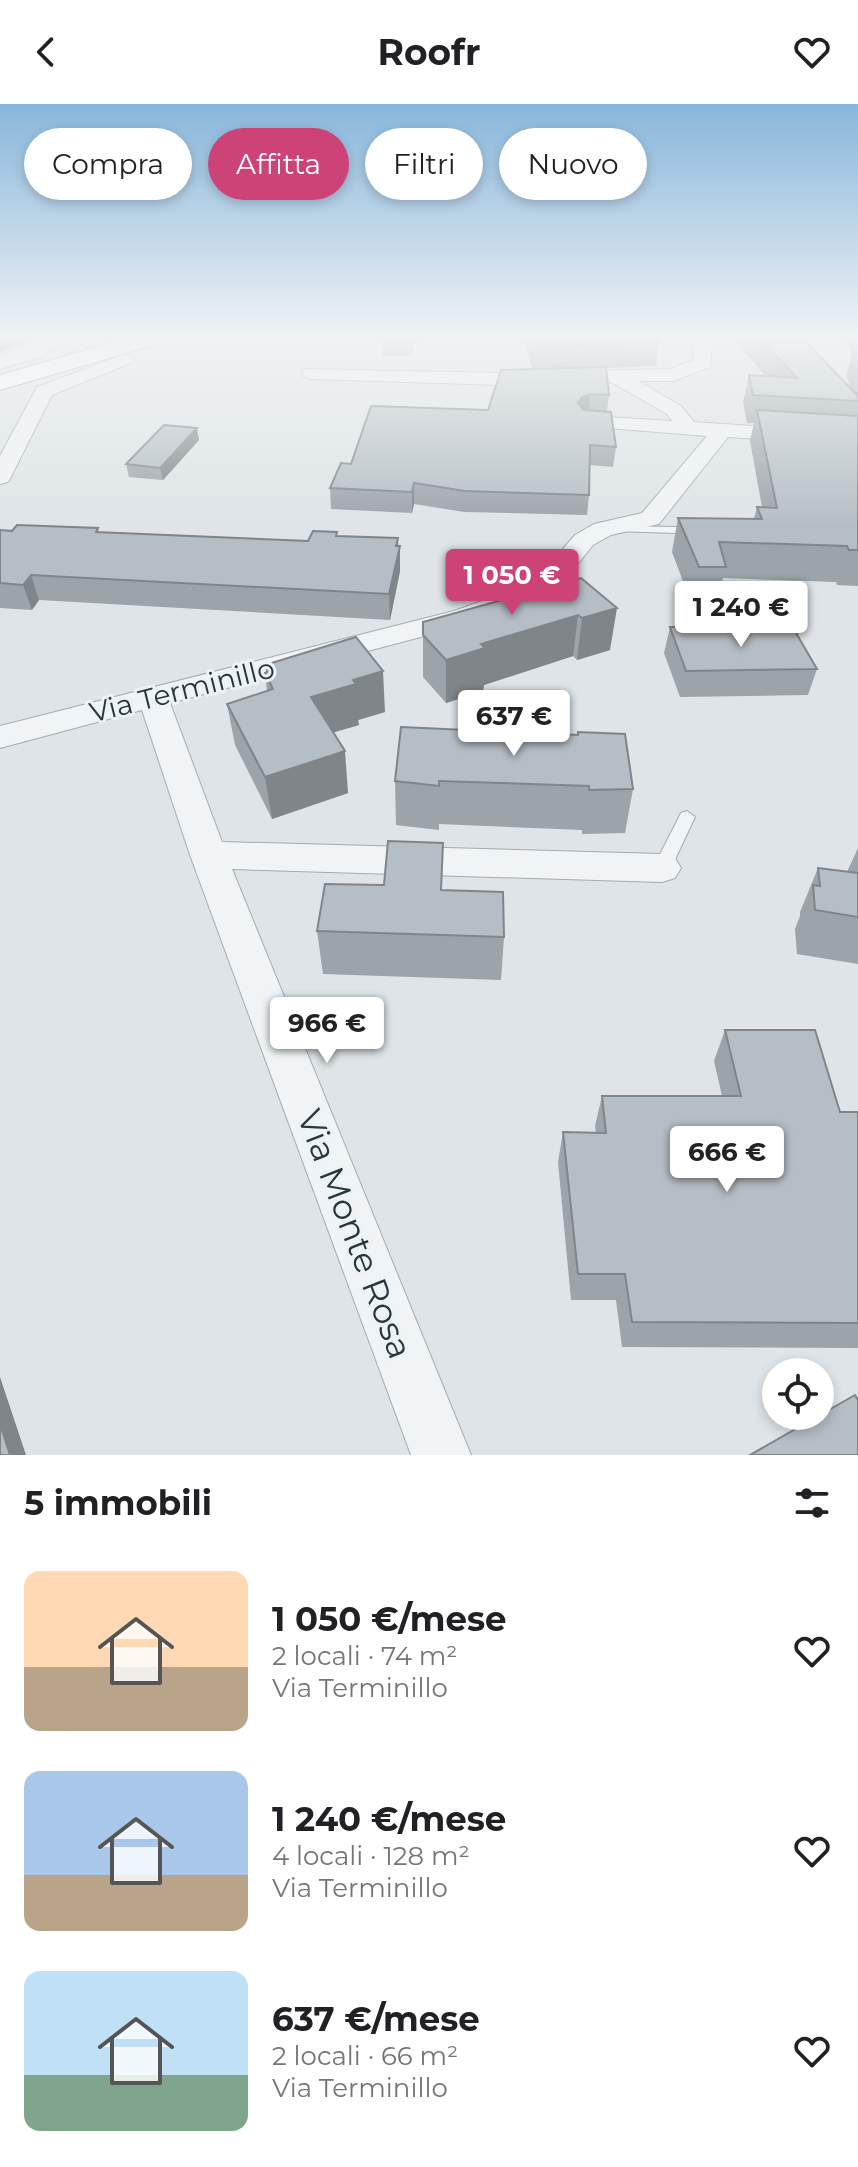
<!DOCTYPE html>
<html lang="it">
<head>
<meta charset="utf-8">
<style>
	:root { --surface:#fff; --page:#f2f2f2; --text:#202124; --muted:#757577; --accent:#cd4377 }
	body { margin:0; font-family:Montserrat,sans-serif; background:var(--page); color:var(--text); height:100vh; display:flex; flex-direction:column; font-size:30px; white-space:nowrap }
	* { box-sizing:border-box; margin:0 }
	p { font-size:26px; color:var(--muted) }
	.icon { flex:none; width:44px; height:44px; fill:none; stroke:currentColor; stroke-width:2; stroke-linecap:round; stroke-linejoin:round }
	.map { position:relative; height:1351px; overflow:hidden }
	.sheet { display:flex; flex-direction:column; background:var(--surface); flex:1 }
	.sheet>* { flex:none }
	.banner { position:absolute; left:24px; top:24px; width:810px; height:72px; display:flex; gap:16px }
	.buttons { position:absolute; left:762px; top:1254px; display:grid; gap:16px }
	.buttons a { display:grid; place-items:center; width:72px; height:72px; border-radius:50%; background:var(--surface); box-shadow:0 4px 12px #0003; font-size:40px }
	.price { position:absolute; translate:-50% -68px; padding:0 18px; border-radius:8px; background:#fff; color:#222; font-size:26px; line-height:52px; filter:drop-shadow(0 2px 4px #0008) }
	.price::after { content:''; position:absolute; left:50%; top:48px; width:24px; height:18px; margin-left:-12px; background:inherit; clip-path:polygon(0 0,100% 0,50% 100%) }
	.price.selected { background:var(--accent); color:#fff }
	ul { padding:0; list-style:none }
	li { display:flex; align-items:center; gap:24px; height:200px; padding:0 24px }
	li span { display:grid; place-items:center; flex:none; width:224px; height:160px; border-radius:16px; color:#555 }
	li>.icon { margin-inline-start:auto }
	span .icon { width:96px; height:96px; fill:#fffc; stroke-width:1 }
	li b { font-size:34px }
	h2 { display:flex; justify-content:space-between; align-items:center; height:96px; padding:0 24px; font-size:34px }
	.pill { padding:0 28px; border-radius:36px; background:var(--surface); box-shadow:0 4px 12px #0003; font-size:28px; line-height:72px }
	.pill.selected { background:var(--accent); color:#fff }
	header { display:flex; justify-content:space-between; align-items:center; height:104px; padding:0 24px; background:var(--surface); font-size:36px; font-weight:700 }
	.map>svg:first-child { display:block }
</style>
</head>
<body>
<header><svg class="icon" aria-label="back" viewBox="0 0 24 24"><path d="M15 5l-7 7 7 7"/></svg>Roofr<svg class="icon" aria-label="heart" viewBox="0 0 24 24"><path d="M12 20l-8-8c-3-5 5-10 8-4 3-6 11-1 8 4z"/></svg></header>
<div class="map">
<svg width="858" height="1351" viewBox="0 0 858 1351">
	<rect width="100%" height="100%" fill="#dee4e7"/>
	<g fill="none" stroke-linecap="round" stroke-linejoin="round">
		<!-- service casing -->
		<g stroke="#a3acb1" stroke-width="2">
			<g id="service">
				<polygon points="617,422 676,423 682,426 676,429 613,427 613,423"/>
				<polygon points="687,707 695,713 671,764 668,769 656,769 653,764 681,709"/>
			</g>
		</g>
		<!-- minor casing -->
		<g stroke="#a3acb1" stroke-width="2">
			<g id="minor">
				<polygon points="686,235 704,235 712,246 710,263 673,277 638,277 681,302 694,318 858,329 858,341 728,333 659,420 611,431 593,441 573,466 548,487 516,504 474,519 170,599 222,738 662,750 675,754 681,764 675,774 662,778 232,765 471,1351 411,1351 190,751 142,606 0,644 0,622 454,507 496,492 530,475 555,454 575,431 594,420 642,409 707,332 582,322 579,318 582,314 589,312 672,317 667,310 611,278 501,281 311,275 304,273 302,269 304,265 501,269 670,265 694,256 694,246"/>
				<polygon points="125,250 134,255 131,259 52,291 11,373 8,378 0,380 0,352 37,283"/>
			</g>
		</g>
		<!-- tertiary casing -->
		<g stroke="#a3acb1" stroke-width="2">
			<polygon id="tertiary" points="41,235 69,235 41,253 0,265 0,251"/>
		</g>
		<!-- trunk casing -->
		<g stroke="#85959e" stroke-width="2">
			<polygon id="trunk" points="124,235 160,235 157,240 0,286 0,271"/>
		</g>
		<!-- service -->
		<use href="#service" fill="#f0f4f6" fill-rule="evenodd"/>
		<!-- minor -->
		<use href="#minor" fill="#f0f4f6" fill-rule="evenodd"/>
		<!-- tertiary -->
		<use href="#tertiary" fill="#f0f4f6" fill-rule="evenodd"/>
		<!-- trunk -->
		<use href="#trunk" fill="#fff" fill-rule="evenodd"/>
	</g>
	<!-- wall -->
	<g fill="#9ca3a9">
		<polygon points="382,235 418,235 418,239 413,239 413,251 382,252"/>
		<polygon points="522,235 657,235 659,239 656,262 606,264 609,291 607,308 616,343 613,363 590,361 589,391 587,411 464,408 414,400 412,409 331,405 330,384 351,360 488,306 533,265"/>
		<polygon points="733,235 803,235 852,286 846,272 852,251 845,235 858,235 858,482 837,481 836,478 723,474 717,499 691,499 672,448 678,414 754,415 757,403 762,403 750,337 754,319 747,319 743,298 749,271 765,272"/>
		<polygon points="199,336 163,376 129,373 126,360"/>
		<polygon points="98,424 99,428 308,437 337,428 337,432 398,434 400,467 390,516 39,496 32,506 0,504 0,426"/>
		<polygon points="581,474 610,546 577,556 573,552 484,581 483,587 446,599 423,573 423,518"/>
		<polygon points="670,523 817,565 808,591 680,593 664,549"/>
		<polygon points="265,561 385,608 358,616 359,621 333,628 348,689 272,715 235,641 227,600 267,587 265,569 266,568"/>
		<polygon points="401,623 633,685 625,729 582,730 582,726 439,720 439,726 396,721 395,677"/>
		<polygon points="858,744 858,860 797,850 795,825 800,812 800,808 818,764 847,768"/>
		<polygon points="442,786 504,833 501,876 323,870 317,827"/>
		<polygon points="725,926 840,1008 858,1008 858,1244 622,1243 616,1196 571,1196 558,1058 563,1028 596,1028 595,1022 602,992 722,992 714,957"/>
	</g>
	<!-- shaded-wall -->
	<g fill="#7f8589">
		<polygon points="0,235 33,235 0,248"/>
		<polygon points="590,290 588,309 580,312 578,299 582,293"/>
		<polygon points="197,324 199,336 163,376 160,364"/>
		<polygon points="414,379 414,400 412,409 412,388"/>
		<polygon points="398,434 398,449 400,442 400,467 390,516 389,490"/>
		<polygon points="31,471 39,496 32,506 23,481"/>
		<polygon points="617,504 610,546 577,556 582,514"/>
		<polygon points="578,511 573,552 484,581 483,587 446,599 446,556 481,540"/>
		<polygon points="383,567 385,608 358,616 359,621 315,634 311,593 353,576"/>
		<polygon points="345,647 348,689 272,715 265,673"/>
		<polygon points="0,1273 26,1351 10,1351 0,1320"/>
	</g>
	<!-- building -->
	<g fill="#b5bec4" stroke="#7f8589" stroke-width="2">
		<polygon points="532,235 657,235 659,239 535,242"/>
		<polygon points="761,235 803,235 858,292 858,297 753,291 749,271 797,274"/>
		<polygon points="606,263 609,291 590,290 582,293 578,299 584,306 611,308 616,343 590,341 589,391 465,387 414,379 412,388 330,384 341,359 351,360 371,302 488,306 501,266"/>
		<polygon points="757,306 858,312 858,446 849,446 847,442 719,438 726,463 699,463 678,414 762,415 757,403 777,404"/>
		<polygon points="164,321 197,324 160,364 126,360"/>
		<polygon points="17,421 98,424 96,428 308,437 313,427 337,428 336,432 398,434 396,442 400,442 389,490 31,471 23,481 0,479 0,426 12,427"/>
		<polygon points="581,474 617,504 582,514 578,511 481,540 485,544 446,556 423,531 423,518"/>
		<polygon points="792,522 817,565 686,567 670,523"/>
		<polygon points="356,533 383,567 353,576 356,580 311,593 345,647 265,673 227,600 273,585 265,569 269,567 265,561"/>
		<polygon points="401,623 578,631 578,628 625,630 633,685 589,686 589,682 439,677 439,682 395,677"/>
		<polygon points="388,737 443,739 441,786 503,788 504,833 317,827 325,780 384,781"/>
		<polygon points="818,764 858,769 858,813 815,806 813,781 820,782"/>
		<polygon points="725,926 815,926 840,1008 858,1008 858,1219 632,1218 625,1170 578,1170 563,1028 606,1029 602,992 741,992"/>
		<polygon points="855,1291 858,1296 858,1351 750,1351"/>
		<polygon points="0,1320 10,1351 0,1351"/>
	</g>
	<!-- sky -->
	<linearGradient id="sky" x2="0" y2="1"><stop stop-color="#88b6db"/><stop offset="0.55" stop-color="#f0f3f4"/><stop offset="1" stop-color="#f0f3f4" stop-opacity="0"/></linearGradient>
	<rect width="858" height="424" fill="url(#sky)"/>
	<g text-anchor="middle" stroke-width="6" stroke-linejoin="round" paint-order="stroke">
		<!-- street labels -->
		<g font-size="28" fill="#27353e" stroke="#edf2f5">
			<text transform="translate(182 586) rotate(-14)" y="10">Via Terminillo</text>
		</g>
		<!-- near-street labels -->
		<g font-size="34" fill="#27353e" stroke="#edf2f5">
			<text transform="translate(355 1130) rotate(69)" y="12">Via Monte Rosa</text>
		</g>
	</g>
</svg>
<div class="buttons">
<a><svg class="icon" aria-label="locate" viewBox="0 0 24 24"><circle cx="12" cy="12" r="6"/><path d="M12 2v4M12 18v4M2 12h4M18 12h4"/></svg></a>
</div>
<b class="price selected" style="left:512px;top:513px">1 050 €</b>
<b class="price" style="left:741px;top:545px">1 240 €</b>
<b class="price" style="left:514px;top:654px">637 €</b>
<b class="price" style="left:327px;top:961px">966 €</b>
<b class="price" style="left:727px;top:1090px">666 €</b>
<div class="banner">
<a class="pill">Compra</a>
<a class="pill selected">Affitta</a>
<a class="pill">Filtri</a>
<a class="pill">Nuovo</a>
</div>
</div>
<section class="sheet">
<h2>5 immobili<svg class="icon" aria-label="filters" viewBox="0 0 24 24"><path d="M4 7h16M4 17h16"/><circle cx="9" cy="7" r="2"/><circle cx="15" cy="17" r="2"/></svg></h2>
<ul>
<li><span style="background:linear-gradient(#ffd9b3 60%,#b9a48a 0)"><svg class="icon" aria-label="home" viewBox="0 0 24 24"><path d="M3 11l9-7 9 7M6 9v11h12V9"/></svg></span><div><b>1 050 €/mese</b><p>2 locali · 74 m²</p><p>Via Terminillo</p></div><svg class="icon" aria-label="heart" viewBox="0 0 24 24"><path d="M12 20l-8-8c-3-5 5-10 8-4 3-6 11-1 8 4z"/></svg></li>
<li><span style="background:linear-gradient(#a9c7e8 65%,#b9a48a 0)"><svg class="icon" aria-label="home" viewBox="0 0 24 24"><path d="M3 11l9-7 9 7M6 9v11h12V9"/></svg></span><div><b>1 240 €/mese</b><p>4 locali · 128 m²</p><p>Via Terminillo</p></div><svg class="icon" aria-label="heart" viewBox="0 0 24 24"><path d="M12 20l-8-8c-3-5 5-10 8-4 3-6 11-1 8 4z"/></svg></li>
<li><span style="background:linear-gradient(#bfe0f5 65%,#7fa58c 0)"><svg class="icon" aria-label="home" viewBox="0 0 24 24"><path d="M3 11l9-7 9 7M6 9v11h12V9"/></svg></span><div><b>637 €/mese</b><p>2 locali · 66 m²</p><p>Via Terminillo</p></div><svg class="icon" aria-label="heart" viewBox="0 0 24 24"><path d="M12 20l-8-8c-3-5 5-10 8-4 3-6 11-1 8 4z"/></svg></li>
</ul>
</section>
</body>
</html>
